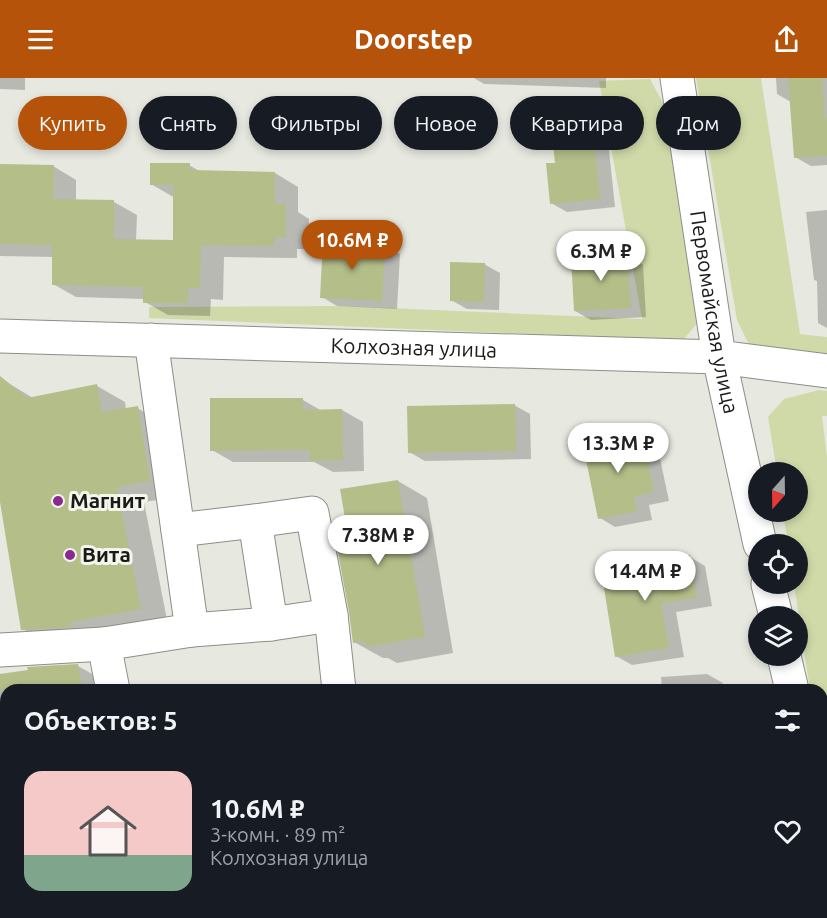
<!DOCTYPE html>
<html lang="ru">
<head>
<meta charset="utf-8">
<style>
	:root { --surface:#171b24; --page:#242831; --text:#f1f3f6; --muted:#9ea1a6; --accent:#b45309 }
	body { margin:0; font-family:Ubuntu,sans-serif; background:var(--page); color:var(--text); height:100vh; display:flex; flex-direction:column; font-size:22px; white-space:nowrap }
	* { box-sizing:border-box; margin:0 }
	p { font-size:20px; color:var(--muted) }
	.icon { flex:none; width:33px; height:33px; fill:none; stroke:currentColor; stroke-width:2; stroke-linecap:round; stroke-linejoin:round }
	.map { position:relative; flex:1; overflow:hidden }
	.side { position:absolute; left:0px; top:606px; width:828px; height:234px; display:flex; flex-direction:column; background:var(--surface); border-radius:18px 18px 0 0; box-shadow:0 3px 9px #0003 }
	.side>* { flex:none }
	.banner { position:absolute; left:18px; top:18px; width:792px; height:54px; display:flex; gap:12px }
	.needle { width:39px; rotate:200deg }
	.fabs { position:absolute; left:748px; top:384px; display:grid; gap:12px }
	.fabs a { display:grid; place-items:center; width:60px; height:60px; border-radius:50%; background:var(--surface); box-shadow:0 3px 9px #0003; font-size:30px }
	.price { position:absolute; translate:-50% -51px; padding:0 14px; border-radius:21px; background:#fff; color:#222; font-size:20px; line-height:39px; filter:drop-shadow(0 2px 3px #0008) }
	.price::after { content:''; position:absolute; left:50%; top:36px; width:18px; height:14px; margin-left:-9px; background:inherit; clip-path:polygon(0 0,100% 0,50% 100%) }
	.price.selected { background:var(--accent); color:#fff }
	ul { padding:0; list-style:none }
	li { display:flex; align-items:center; gap:18px; height:150px; padding:0 24px }
	li span { display:grid; place-items:center; flex:none; width:168px; height:120px; border-radius:18px; color:#555 }
	li>.icon { margin-inline-start:auto }
	span .icon { width:72px; height:72px; fill:#fffc; stroke-width:1 }
	li b { font-size:26px }
	h2 { display:flex; justify-content:space-between; align-items:center; height:72px; padding:0 24px; font-size:26px }
	.chip { padding:0 21px; border-radius:27px; background:var(--surface); box-shadow:0 3px 9px #0003; font-size:21px; line-height:54px }
	.chip.selected { background:var(--accent); color:#fff }
	header { display:flex; justify-content:space-between; align-items:center; height:78px; padding:0 24px; background:var(--accent); color:#fff; font-size:27px; font-weight:600 }
	.map>svg:first-child { display:block }
</style>
</head>
<body>
<header><svg class="icon" aria-label="menu" viewBox="0 0 24 24"><path d="M4 6h16M4 12h16M4 18h16"/></svg>Doorstep<svg class="icon" aria-label="share" viewBox="0 0 24 24"><path d="M12 15V3M7 8l5-5 5 5M5 13v7h14v-7"/></svg></header>
<div class="map">
<svg width="827" height="840" viewBox="0 0 827 840">
	<rect width="100%" height="100%" fill="#e7e8e0"/>
	<!-- built -->
	<polygon fill="#dbdecf" points="739,834 800,834 801,840 741,840"/>
	<!-- green -->
	<g fill="#d0daa8">
		<polygon points="696,0 761,0 800,256 827,259 827,282 752,273 737,242"/>
		<polygon points="650,1 664,27 699,243 684,261 602,259 149,240 149,229 340,228 642,241 599,3"/>
		<polygon points="819,312 827,313 827,338 822,338 827,379 827,703 822,679 822,612 810,612 794,506 798,506 798,466 788,466 783,434 798,434 798,394 777,394 768,339 784,321"/>
	</g>
	<!-- shadow -->
	<g fill="#0003">
		<polygon points="0,0 25,0 25,12 0,11"/>
		<polygon points="474,0 606,0 606,10 484,6"/>
		<polygon points="776,0 827,0 827,87 811,88 795,79 791,24 777,16"/>
		<polygon points="592,44 607,53 615,129 567,134 551,125 556,86"/>
		<polygon points="189,87 201,94 275,95 298,109 298,134 309,141 308,171 297,171 297,180 224,179 223,222 211,221 210,238 168,237 145,224 145,221 76,219 53,206 54,179 0,178 0,88 53,88 76,102 76,123 114,124 137,137 136,163 174,164 175,120 151,106"/>
		<polygon points="827,132 827,250 818,245 817,203 814,202 806,134"/>
		<polygon points="385,167 400,176 397,231 337,228 322,219"/>
		<polygon points="628,178 643,187 646,239 591,242 575,233"/>
		<polygon points="484,186 500,195 499,232 467,231 451,222"/>
		<polygon points="0,300 33,320 97,308 125,324 126,332 137,330 166,346 178,419 144,424 168,547 51,567 23,551 0,414"/>
		<polygon points="303,322 322,333 342,332 363,344 364,393 333,394 314,384 233,384 212,372"/>
		<polygon points="514,327 530,336 531,381 425,383 409,374"/>
		<polygon points="642,357 657,366 669,423 649,427 652,442 615,449 600,440"/>
		<polygon points="398,403 427,420 453,575 397,585 388,580 383,580 354,564 347,447"/>
		<polygon points="690,479 705,488 712,528 676,534 684,579 632,587 616,578"/>
		<polygon points="78,588 101,601 103,612 6,612 5,691 0,665 0,598"/>
		<polygon points="707,596 723,605 723,612 662,612 661,599"/>
		<polygon points="307,834 356,834 357,838 402,834 578,834 579,840 308,840"/>
		<polygon points="682,834 761,834 762,840 683,840"/>
	</g>
	<!-- building -->
	<g fill="#b4be89">
		<polygon points="788,0 822,0 825,40 827,40 827,78 794,80"/>
		<polygon points="592,42 600,121 550,126 546,85 555,85 551,46"/>
		<polygon points="150,85 190,85 190,92 275,94 275,126 286,126 286,159 275,159 274,168 201,167 200,210 188,209 188,225 143,225 143,209 52,207 52,167 0,166 0,86 54,87 53,121 114,122 114,161 173,162 173,107 150,107"/>
		<polygon points="323,162 385,166 382,223 320,220"/>
		<polygon points="628,176 631,230 574,233 571,179"/>
		<polygon points="450,184 485,185 484,224 450,223"/>
		<polygon points="0,298 27,320 97,306 102,334 138,328 150,403 117,409 141,531 70,544 71,549 21,552 0,424"/>
		<polygon points="210,320 303,320 303,332 342,331 343,382 310,383 310,372 210,373"/>
		<polygon points="515,326 516,373 408,375 407,328"/>
		<polygon points="642,355 654,414 634,419 637,433 598,441 583,367"/>
		<polygon points="398,402 425,559 366,569 365,563 353,565 349,534 333,448 346,446 340,411"/>
		<polygon points="690,477 697,520 661,525 669,570 615,579 601,491"/>
		<polygon points="78,586 83,612 0,612 0,596 28,592 27,589"/>
	</g>
	<g fill="none" stroke-linecap="round" stroke-linejoin="round">
		<!-- minor casing -->
		<g stroke="#8c8e87" stroke-width="35">
			<g id="minor">
				<path id="s1" d="M677,0L719,279L760,466"/>
				<path id="s2" d="M0,258L719,279L827,293"/>
				<polyline points="151,262 192,552"/>
				<polyline points="178,452 255,443"/>
				<polyline points="768,506 776,538"/>
				<polyline points="271,546 255,443 312,435 331,537 339,612"/>
				<polyline points="0,572 104,566"/>
				<polyline points="784,578 792,612"/>
				<polyline points="113,612 104,566 192,552 271,546 331,537"/>
				<polyline points="822,750 827,773"/>
			</g>
		</g>
		<!-- minor -->
		<use href="#minor" stroke="#fff" stroke-width="33"/>
	</g>
	<!-- markers -->
	<g fill="#8c2990" stroke="#f4f6ee" stroke-width="2">
		<circle cx="58" cy="423" r="6"/>
		<circle cx="70" cy="477" r="6"/>
	</g>
	<g text-anchor="middle" stroke-width="6" stroke-linejoin="round" paint-order="stroke">
		<!-- street labels -->
		<g font-size="21" fill="#1a1a17" stroke="#f4f6ee">
			<text dy="7" stroke="none"><textPath href="#s1" startOffset="237">Первомайская улица</textPath></text>
			<text dy="7" stroke="none"><textPath href="#s2" startOffset="414">Колхозная улица</textPath></text>
		</g>
		<!-- poi labels -->
		<g font-size="21" font-weight="bold" fill="#1a1a17" stroke="#f4f6ee" text-anchor="start">
			<text x="70" y="430">Магнит</text>
			<text x="82" y="484">Вита</text>
		</g>
	</g>
</svg>
<div class="fabs">
<a><svg class="needle" viewBox="-14 -14 28 28"><path d="M0-13l5 13h-10z" fill="#e53935"/><path d="M0 13l5-13h-10z" fill="#9ea1a6"/></svg></a>
<a><svg class="icon" aria-label="locate" viewBox="0 0 24 24"><circle cx="12" cy="12" r="6"/><path d="M12 2v4M12 18v4M2 12h4M18 12h4"/></svg></a>
<a><svg class="icon" aria-label="layers" viewBox="0 0 24 24"><path d="M12 4l9 5-9 5-9-5zM3 14l9 5 9-5"/></svg></a>
</div>
<b class="price selected" style="left:352px;top:193px">10.6M ₽</b>
<b class="price" style="left:601px;top:204px">6.3M ₽</b>
<b class="price" style="left:618px;top:396px">13.3M ₽</b>
<b class="price" style="left:378px;top:488px">7.38M ₽</b>
<b class="price" style="left:645px;top:524px">14.4M ₽</b>
<div class="banner">
<a class="chip selected">Купить</a>
<a class="chip">Снять</a>
<a class="chip">Фильтры</a>
<a class="chip">Новое</a>
<a class="chip">Квартира</a>
<a class="chip">Дом</a>
</div>
<section class="side">
<h2>Объектов: 5<svg class="icon" aria-label="filters" viewBox="0 0 24 24"><path d="M4 7h16M4 17h16"/><circle cx="9" cy="7" r="2"/><circle cx="15" cy="17" r="2"/></svg></h2>
<ul>
<li><span style="background:linear-gradient(#f6c9c9 70%,#7fa58c 0)"><svg class="icon" aria-label="home" viewBox="0 0 24 24"><path d="M3 11l9-7 9 7M6 9v11h12V9"/></svg></span><div><b>10.6M ₽</b><p>3-комн. · 89 m²</p><p>Колхозная улица</p></div><svg class="icon" aria-label="heart" viewBox="0 0 24 24"><path d="M12 20l-8-8c-3-5 5-10 8-4 3-6 11-1 8 4z"/></svg></li>
</ul>
</section>
</div>
</body>
</html>
